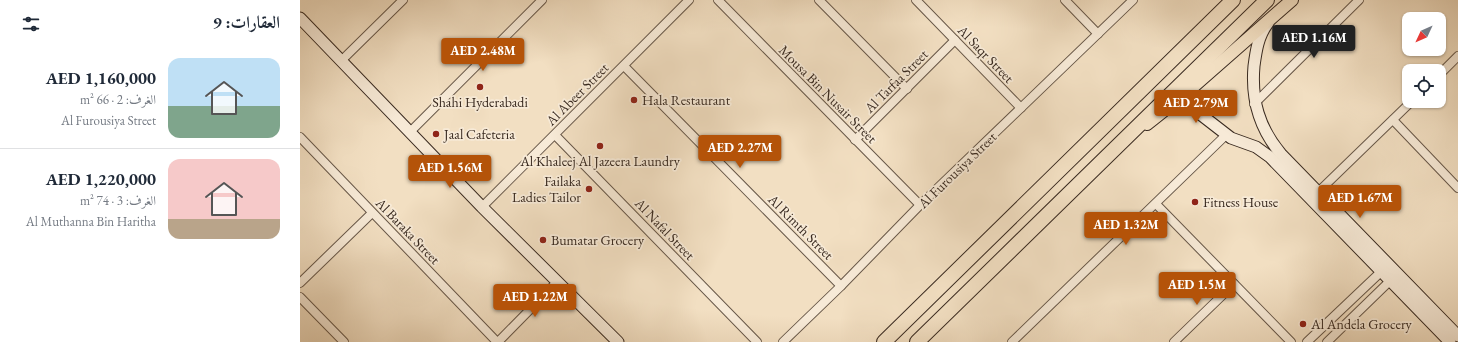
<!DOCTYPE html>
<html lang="ar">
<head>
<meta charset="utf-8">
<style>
	:root { --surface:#fff; --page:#f6f6f7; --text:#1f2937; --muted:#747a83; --line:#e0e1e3; --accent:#b45309 }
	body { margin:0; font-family:"EB Garamond",Amiri,serif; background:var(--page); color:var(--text); direction:rtl; height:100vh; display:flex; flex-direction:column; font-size:15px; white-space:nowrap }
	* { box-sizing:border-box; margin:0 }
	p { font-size:13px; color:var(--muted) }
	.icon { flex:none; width:22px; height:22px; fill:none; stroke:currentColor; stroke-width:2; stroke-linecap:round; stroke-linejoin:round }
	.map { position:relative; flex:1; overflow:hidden; direction:ltr }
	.panel { display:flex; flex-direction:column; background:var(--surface); width:300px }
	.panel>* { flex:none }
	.needle { width:26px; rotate:226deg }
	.tools { position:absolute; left:1102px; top:12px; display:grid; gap:8px }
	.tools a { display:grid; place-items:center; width:44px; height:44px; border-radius:8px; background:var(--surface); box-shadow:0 1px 3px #0004; font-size:20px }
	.price { position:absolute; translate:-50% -34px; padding:0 9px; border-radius:4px; background:var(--accent); color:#fff; font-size:13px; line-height:26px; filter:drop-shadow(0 1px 2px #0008) }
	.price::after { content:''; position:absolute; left:50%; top:24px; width:12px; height:9px; margin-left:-6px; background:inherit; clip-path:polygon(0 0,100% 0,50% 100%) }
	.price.active { background:#222; color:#fff }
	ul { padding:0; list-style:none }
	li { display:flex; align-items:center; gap:12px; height:100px; padding:0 20px }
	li+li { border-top:1px solid var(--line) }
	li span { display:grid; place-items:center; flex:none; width:112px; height:80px; border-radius:12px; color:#555 }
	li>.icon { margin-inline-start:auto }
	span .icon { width:48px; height:48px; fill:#fffc; stroke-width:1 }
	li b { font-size:17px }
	h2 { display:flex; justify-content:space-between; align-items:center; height:48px; padding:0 20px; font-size:17px }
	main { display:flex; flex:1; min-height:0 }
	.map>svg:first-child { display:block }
</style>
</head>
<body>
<main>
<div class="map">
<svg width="1158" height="342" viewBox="0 0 1158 342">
	<rect width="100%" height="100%" fill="#f2dfc2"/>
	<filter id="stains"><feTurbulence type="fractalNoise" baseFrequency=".005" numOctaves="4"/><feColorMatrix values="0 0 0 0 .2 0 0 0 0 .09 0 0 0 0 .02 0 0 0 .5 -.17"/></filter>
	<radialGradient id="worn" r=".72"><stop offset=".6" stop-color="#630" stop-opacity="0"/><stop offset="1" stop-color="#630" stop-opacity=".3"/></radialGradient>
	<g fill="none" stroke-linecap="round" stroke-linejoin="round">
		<!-- street casing -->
		<g stroke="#675748" stroke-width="10">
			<g id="street">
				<polyline points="418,0 620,205"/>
				<polyline points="519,0 607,89"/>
				<polyline points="616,0 721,108"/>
				<polyline points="765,0 798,34"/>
				<polyline points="42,60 103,0"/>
				<polyline points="324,66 541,286"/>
				<polyline points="1139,75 1158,56"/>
				<polyline points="954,104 1059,0"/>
				<polyline points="1093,120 1158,188"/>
				<polyline points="111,131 242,0"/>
				<polyline points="255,135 457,342"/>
				<polyline points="0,137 197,342"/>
				<polyline points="555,140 655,40"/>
				<polyline points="1015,195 1112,101"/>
				<polyline points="856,204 991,342"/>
				<polyline points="182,207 389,0"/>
				<polyline points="0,283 72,213"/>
				<polyline points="0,297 44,342"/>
				<polyline points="198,342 258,281"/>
				<polyline points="483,342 541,286 620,205 833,0"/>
				<polyline points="712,342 926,135"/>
				<polyline points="874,342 934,284"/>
				<polyline points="1007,342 1085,268"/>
				<polyline points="1027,342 1094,277"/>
			</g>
		</g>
		<!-- secondary casing -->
		<g stroke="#392a20" stroke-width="13">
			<g id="secondary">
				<polyline points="0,18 182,207 318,342"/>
				<path d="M968,23C958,36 956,51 954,66C951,100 959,128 981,154L1158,336"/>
				<polyline points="867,109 879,106 891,107 931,138 956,147 970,157 1150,342"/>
			</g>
		</g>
		<!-- primary casing -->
		<g stroke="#392a20" stroke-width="14">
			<polyline id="primary" points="847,124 886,93 992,0"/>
		</g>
		<!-- highway casing -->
		<g stroke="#392a20" stroke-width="16">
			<g id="highway">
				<polyline points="584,342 933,0"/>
				<polyline points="617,342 967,0"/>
			</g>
		</g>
		<!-- street -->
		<use href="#street" stroke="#f7ead7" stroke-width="8"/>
		<!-- secondary -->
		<use href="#secondary" stroke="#f7ead7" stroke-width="11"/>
		<!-- primary -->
		<use href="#primary" stroke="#f2dfc2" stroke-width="12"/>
		<!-- highway -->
		<use href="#highway" stroke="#f2dfc2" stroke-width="14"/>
	</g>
	<!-- markers -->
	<g fill="#8f2418" stroke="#f7ead7" stroke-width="1.5">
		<circle cx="180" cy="87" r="4"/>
		<circle cx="334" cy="100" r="4"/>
		<circle cx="136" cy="134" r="4"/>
		<circle cx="300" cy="146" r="4"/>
		<circle cx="289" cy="189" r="4"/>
		<circle cx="895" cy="202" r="4"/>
		<circle cx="243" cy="240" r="4"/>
		<circle cx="1003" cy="324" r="4"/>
	</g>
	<g text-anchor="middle" stroke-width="3.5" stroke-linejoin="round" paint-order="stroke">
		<!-- street labels -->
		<g font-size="14" fill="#392a20" stroke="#f7ead7">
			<text transform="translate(686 54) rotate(46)" y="5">Al Saqr Street</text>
			<text transform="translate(596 81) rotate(-45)" y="5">Al Tarfaa Street</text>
			<text transform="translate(277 94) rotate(-45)" y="5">Al Abeer Street</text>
			<text transform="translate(528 94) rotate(45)" y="5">Mousa Bin Nusair Street</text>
			<text transform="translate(657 170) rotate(-44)" y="5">Al Furousiya Street</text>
			<text transform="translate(501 227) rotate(45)" y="5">Al Rimth Street</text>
			<text transform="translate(365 229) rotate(46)" y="5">Al Nafal Street</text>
			<text transform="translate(108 231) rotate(46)" y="5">Al Baraka Street</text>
		</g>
		<!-- poi labels -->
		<g font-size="14" fill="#392a20" stroke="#f7ead7" text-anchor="start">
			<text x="342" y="105">Hala Restaurant</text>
			<text x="180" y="107" text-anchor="middle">Shahi Hyderabadi</text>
			<text x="144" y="139">Jaal Cafeteria</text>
			<text x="300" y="166" text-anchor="middle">Al Khaleej Al Jazeera Laundry</text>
			<text x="281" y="186" text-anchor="end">Failaka<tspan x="281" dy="16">Ladies Tailor</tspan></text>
			<text x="903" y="207">Fitness House</text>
			<text x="251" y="245">Bumatar Grocery</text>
			<text x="1011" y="329">Al Andela Grocery</text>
		</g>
	</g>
	<rect width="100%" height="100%" filter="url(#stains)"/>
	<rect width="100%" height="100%" fill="url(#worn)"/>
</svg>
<div class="tools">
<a><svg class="needle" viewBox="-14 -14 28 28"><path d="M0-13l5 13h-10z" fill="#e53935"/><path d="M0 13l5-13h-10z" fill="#747a83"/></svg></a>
<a><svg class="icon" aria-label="locate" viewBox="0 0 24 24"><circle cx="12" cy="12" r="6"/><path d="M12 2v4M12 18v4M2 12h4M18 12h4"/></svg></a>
</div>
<b class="price active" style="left:1014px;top:59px">AED 1.16M</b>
<b class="price" style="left:183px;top:72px">AED 2.48M</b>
<b class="price" style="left:896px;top:124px">AED 2.79M</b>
<b class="price" style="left:440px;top:169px">AED 2.27M</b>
<b class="price" style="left:150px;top:189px">AED 1.56M</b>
<b class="price" style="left:1060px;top:219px">AED 1.67M</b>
<b class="price" style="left:826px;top:246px">AED 1.32M</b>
<b class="price" style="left:897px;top:306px">AED 1.5M</b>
<b class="price" style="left:235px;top:318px">AED 1.22M</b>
</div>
<section class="panel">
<h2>العقارات: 9<svg class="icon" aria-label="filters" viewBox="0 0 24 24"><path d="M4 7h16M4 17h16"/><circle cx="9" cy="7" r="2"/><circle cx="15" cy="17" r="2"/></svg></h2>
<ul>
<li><span style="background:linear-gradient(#bfe0f5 60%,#7fa58c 0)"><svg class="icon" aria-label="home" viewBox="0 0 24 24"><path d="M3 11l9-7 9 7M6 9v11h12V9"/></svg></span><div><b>AED 1,160,000</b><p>الغرف: 2 · 66 m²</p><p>Al Furousiya Street</p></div></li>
<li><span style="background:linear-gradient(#f6c9c9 75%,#b9a48a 0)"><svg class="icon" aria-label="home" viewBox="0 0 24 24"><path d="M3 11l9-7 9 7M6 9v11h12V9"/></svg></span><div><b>AED 1,220,000</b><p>الغرف: 3 · 74 m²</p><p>Al Muthanna Bin Haritha</p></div></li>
</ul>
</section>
</main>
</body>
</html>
